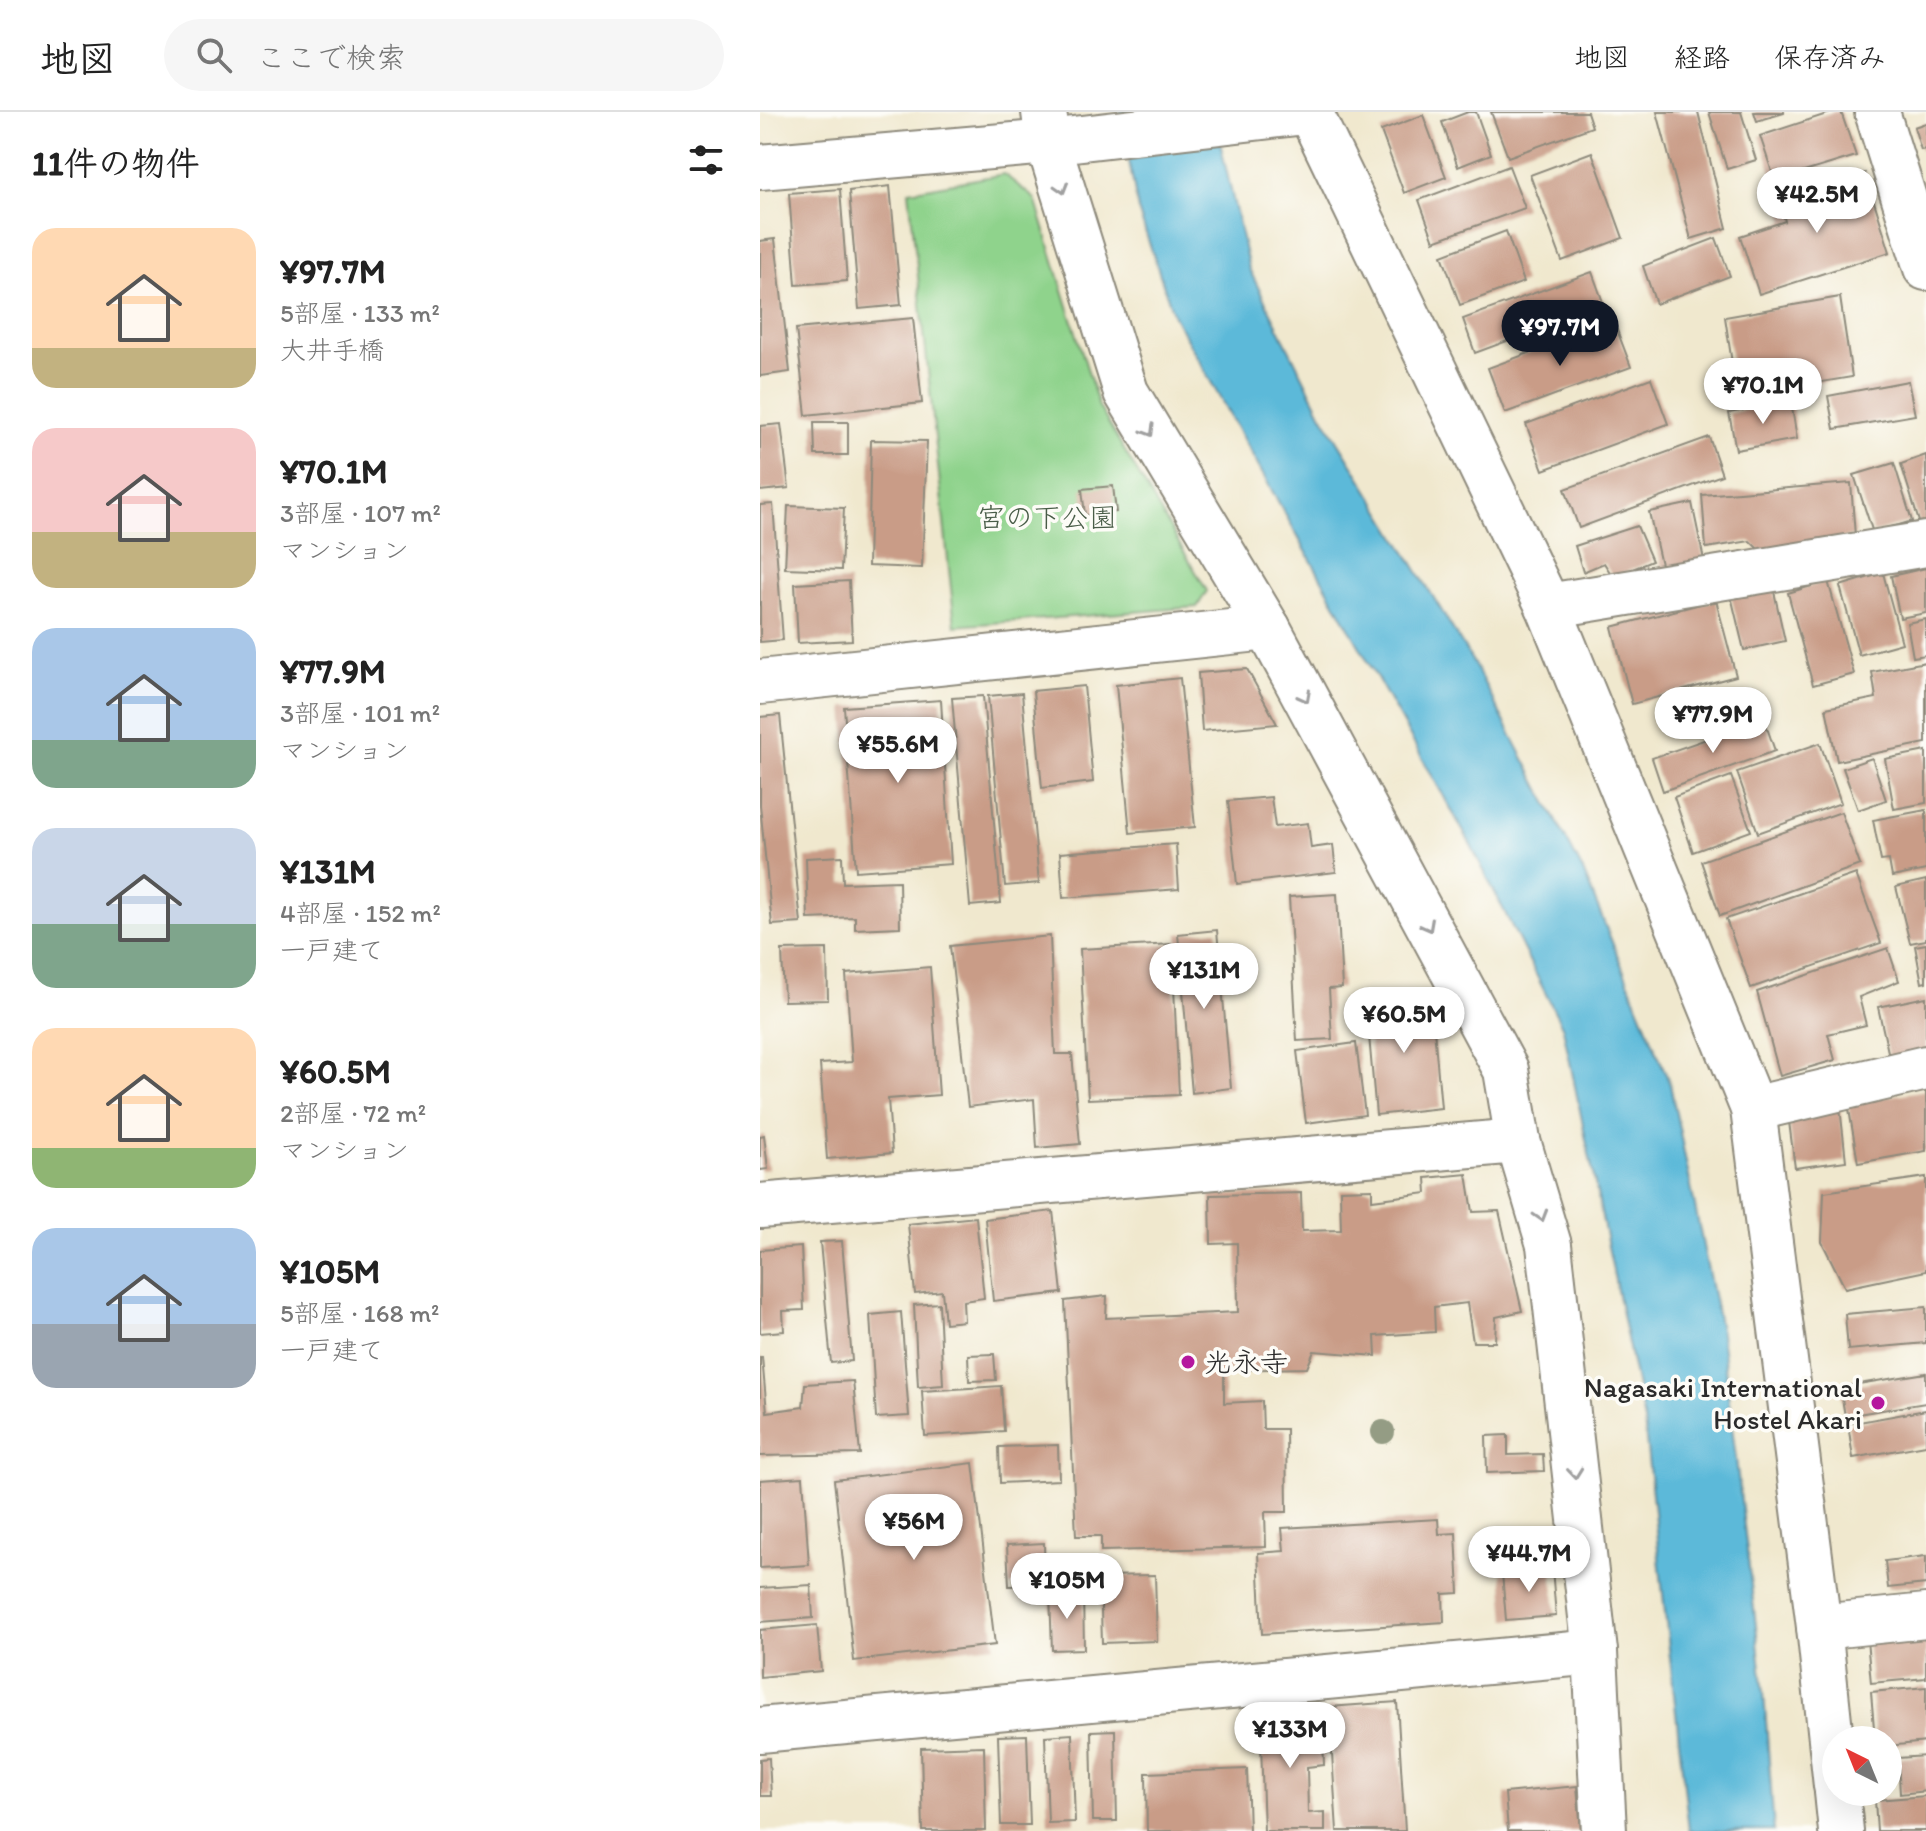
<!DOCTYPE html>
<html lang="ja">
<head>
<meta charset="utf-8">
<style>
	:root { --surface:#fff; --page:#f6f6f6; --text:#222; --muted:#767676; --line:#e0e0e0; --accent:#111827 }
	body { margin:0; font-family:Itim,"Klee One",sans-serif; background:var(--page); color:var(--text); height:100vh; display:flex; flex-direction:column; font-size:30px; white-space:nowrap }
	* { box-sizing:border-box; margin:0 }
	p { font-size:26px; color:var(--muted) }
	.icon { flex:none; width:44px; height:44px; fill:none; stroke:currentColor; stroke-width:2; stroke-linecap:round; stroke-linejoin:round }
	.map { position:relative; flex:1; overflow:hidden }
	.panel { display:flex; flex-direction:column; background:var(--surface); width:760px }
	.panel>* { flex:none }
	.needle { width:52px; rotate:317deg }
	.buttons { position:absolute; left:1062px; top:1614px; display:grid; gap:16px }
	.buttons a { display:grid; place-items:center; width:80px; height:80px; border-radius:50%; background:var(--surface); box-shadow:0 8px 32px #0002; font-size:40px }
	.price { position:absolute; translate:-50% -68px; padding:0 18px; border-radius:28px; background:#fff; color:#222; font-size:26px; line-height:52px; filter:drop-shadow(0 2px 4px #0008) }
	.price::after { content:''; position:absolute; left:50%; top:48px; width:24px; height:18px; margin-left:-12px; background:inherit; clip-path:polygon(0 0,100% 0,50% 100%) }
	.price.on { background:var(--accent); color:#fff }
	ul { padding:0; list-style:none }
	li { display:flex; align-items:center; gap:24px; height:200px; padding:0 32px }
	li span { display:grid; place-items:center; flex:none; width:224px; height:160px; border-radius:24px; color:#555 }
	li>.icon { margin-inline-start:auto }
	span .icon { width:96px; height:96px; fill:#fffc; stroke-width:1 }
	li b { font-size:34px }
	h2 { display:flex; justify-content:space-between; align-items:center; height:96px; padding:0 32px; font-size:34px }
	header { display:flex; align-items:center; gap:48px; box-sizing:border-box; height:112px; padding:0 40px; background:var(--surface); border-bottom:2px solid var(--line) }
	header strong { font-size:38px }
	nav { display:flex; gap:44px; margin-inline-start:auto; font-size:28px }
	.search { width:560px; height:72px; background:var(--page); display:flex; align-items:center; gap:20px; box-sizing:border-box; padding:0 28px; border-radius:44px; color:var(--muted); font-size:30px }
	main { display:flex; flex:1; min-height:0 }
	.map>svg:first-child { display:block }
</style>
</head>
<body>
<header>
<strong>地図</strong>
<div class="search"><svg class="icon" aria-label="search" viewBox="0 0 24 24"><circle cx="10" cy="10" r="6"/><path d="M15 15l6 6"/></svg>ここで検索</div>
<nav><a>地図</a><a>経路</a><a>保存済み</a></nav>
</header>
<main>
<section class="panel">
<h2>11件の物件<svg class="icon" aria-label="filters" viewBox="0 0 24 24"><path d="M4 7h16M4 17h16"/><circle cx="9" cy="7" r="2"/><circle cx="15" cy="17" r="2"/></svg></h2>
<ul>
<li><span style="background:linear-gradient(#ffd9b3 75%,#c2b280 0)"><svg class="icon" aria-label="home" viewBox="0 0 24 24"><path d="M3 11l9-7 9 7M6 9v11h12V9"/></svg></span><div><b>¥97.7M</b><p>5部屋 · 133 m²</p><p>大井手橋</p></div></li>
<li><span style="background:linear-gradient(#f6c9c9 65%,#c2b280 0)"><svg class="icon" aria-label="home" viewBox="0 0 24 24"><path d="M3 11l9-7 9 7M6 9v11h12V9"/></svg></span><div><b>¥70.1M</b><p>3部屋 · 107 m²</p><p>マンション</p></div></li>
<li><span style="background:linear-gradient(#a9c7e8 70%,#7fa58c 0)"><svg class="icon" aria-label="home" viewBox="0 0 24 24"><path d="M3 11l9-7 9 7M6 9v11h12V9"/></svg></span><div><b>¥77.9M</b><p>3部屋 · 101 m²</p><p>マンション</p></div></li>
<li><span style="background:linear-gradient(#c9d6e8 60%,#7fa58c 0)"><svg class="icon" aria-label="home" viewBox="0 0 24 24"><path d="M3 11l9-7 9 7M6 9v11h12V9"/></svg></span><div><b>¥131M</b><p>4部屋 · 152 m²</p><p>一戸建て</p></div></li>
<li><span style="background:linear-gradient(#ffd9b3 75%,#8fb573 0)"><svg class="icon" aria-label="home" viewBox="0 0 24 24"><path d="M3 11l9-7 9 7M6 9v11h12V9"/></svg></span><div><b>¥60.5M</b><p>2部屋 · 72 m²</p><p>マンション</p></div></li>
<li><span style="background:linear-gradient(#a9c7e8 60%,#9aa5b1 0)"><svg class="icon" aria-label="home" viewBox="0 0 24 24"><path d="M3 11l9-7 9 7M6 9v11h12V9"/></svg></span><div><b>¥105M</b><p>5部屋 · 168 m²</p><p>一戸建て</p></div></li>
</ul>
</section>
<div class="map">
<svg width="1166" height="1719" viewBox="0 0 1166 1719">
	<rect width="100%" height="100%" fill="#fdfcf7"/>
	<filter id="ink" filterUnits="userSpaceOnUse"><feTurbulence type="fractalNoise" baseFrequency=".0125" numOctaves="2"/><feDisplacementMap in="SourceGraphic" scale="16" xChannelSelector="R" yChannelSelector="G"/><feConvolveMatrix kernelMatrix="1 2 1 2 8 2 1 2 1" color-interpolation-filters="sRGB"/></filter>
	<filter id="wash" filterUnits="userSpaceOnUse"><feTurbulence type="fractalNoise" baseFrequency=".006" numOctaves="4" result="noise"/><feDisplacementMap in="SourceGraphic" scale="32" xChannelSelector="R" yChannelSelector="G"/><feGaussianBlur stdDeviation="1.8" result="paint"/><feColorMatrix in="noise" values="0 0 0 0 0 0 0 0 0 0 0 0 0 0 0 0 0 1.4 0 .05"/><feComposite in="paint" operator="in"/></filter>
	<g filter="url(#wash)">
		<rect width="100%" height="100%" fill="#f0e8ce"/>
		<!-- green -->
		<polygon fill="#8fd38c" stroke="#5d7f5c" stroke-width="2" points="244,62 275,87 339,295 447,479 437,495 195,514 149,79"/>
		<!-- water -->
		<polygon fill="#5bb9d9" stroke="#437282" stroke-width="2" points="360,0 453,0 489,157 562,303 713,550 823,759 910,972 961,1222 1004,1581 1014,1719 929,1719 884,1309 803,916 711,733 414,204 378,98"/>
		<g id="blocks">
			<!-- building -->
			<g fill="#c99c87">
				<polygon points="708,0 716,0 731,42 698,55 682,10"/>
				<polygon points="731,0 827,0 832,15 748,45"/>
				<polygon points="897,0 938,0 967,116 931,127"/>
				<polygon points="949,0 981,0 996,48 967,57"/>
				<polygon points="994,0 1024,0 1024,1 997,9"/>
				<polygon points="1073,0 1081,0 1096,44 1015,69 1000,24"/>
				<polygon points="663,3 686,65 644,81 621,19"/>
				<polygon points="1166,11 1166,37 1161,38 1154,15"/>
				<polygon points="832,40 863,126 802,149 770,63"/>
				<polygon points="749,54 765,96 674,129 659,88"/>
				<polygon points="1105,61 1130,140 999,182 980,124 1025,109 1019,88"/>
				<polygon points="130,74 141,193 99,197 89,79"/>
				<polygon points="80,77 87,169 36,173 29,81"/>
				<polygon points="746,119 764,170 700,193 682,143"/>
				<polygon points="956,126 970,164 896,192 883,154"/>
				<polygon points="15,127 30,260 0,264 0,129"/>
				<polygon points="832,160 844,193 715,241 703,207"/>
				<polygon points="1080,185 1092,265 977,284 965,205"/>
				<polygon points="153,206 162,291 46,303 36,217"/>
				<polygon points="854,210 871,255 745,301 728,256"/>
				<polygon points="891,266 908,312 783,358 766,312"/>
				<polygon points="1148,269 1155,303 1074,317 1068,284"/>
				<polygon points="1031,289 1037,327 976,338 969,301"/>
				<polygon points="54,310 88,310 88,343 55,343"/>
				<polygon points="21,312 29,376 0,379 0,314"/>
				<polygon points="949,325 962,363 819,416 805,377"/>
				<polygon points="111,328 167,329 162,456 108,454"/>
				<polygon points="1166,343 1166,411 1160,413 1141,352"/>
				<polygon points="1134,351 1152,409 1113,421 1094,363"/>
				<polygon points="1091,371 1095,424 1001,440 990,429 946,436 942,383"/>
				<polygon points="353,374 356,400 325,403 322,377"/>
				<polygon points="932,391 944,448 902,457 889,400"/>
				<polygon points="13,392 23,528 0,530 0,393"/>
				<polygon points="28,394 84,396 81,458 25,456"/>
				<polygon points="877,414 892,449 853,465 844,451 823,460 815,434"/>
				<polygon points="1166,456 1166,501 1140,506 1131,464"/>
				<polygon points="1123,461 1142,531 1099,543 1080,474"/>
				<polygon points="89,469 92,528 38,531 35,472"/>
				<polygon points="1068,469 1094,562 1053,573 1028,481"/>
				<polygon points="1013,475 1025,529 984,538 971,484"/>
				<polygon points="956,488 976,564 872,592 852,515"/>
				<polygon points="1166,507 1166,543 1153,545 1147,511"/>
				<polygon points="1166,550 1166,631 1077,649 1066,596 1116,586 1112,560"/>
				<polygon points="487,557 517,612 442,619 438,561"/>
				<polygon points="420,566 435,715 370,721 356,573"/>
				<polygon points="324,574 333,670 282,676 273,579"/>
				<polygon points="262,581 279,771 245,774 228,584"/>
				<polygon points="223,584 241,791 210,794 192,586"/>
				<polygon points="181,588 191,752 96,759 84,595"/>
				<polygon points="20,603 41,811 12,813 0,693 0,605"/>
				<polygon points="1004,607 1015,639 903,679 892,646"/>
				<polygon points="1060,631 1081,691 998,721 977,660"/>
				<polygon points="1166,639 1166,691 1134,697 1125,647"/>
				<polygon points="1112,646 1126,688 1098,698 1083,656"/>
				<polygon points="971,664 991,719 933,740 914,685"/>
				<polygon points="511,685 515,715 548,711 551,736 573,733 576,760 477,772 468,689"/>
				<polygon points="1166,698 1166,758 1132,765 1129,748 1121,749 1113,708"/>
				<polygon points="1081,700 1100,753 960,804 941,749"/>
				<polygon points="416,732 419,777 303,786 300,741"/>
				<polygon points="82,744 83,771 139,769 140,815 95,817 95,805 48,807 46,746"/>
				<polygon points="1096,762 1121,831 991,876 966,807"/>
				<polygon points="1166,768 1166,828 1150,831 1136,775"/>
				<polygon points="577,782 582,876 569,877 572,927 537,929 529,785"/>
				<polygon points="457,818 471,976 432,981 418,822"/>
				<polygon points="290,824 295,942 312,942 320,1032 277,1036 274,987 208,995 190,834"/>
				<polygon points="412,832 419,983 328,987 320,837"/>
				<polygon points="1166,832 1166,870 1162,871 1155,834"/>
				<polygon points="1128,836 1139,869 1099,885 1106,913 1068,922 1075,948 1020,964 997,880"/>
				<polygon points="67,837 68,888 24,889 22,838"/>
				<polygon points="170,855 179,983 128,987 132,1041 67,1047 60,952 92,950 86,862"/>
				<polygon points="671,883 681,996 616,1003 606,890"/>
				<polygon points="1166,885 1166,941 1130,949 1118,895"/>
				<polygon points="596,931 605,1003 546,1011 537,939"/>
				<polygon points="1166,978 1166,1039 1098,1051 1088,991"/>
				<polygon points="1080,995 1086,1049 1035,1056 1028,1002"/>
				<polygon points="4,1023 8,1057 0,1058 0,1024"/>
				<polygon points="707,1062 713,1100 739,1099 762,1199 736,1205 735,1230 713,1230 707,1191 674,1195 675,1220 615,1224 616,1244 554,1239 547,1256 464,1258 464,1291 502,1289 503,1317 526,1317 527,1400 505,1400 506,1435 341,1439 341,1424 316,1424 305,1189 347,1184 346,1206 478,1200 477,1131 451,1132 450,1083 541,1081 542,1119 581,1118 580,1078 612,1077 612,1088 667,1081 666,1066"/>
				<polygon points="1166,1065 1166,1159 1085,1176 1062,1130 1064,1080"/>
				<polygon points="293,1099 302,1181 233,1189 225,1107"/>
				<polygon points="216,1105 224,1186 203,1189 204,1209 185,1211 182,1179 155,1182 148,1112"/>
				<polygon points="82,1129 92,1249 71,1251 60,1130"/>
				<polygon points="41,1135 44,1198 23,1199 24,1219 0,1221 0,1138"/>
				<polygon points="179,1191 183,1273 158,1275 154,1193"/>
				<polygon points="1166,1195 1166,1231 1088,1238 1085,1202"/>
				<polygon points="141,1200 149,1304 116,1306 110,1203"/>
				<polygon points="234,1242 236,1268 209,1269 208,1243"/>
				<polygon points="0,1245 2,1245 7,1300 43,1295 45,1272 93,1269 100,1342 0,1344"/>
				<polygon points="1166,1261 1166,1291 1085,1304 1080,1275"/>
				<polygon points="241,1274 244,1319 165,1324 162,1279"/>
				<polygon points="1166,1298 1166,1333 1093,1346 1088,1312"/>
				<polygon points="748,1323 748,1343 783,1342 784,1359 727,1361 726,1324"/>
				<polygon points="298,1333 299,1368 240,1371 239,1335"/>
				<polygon points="213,1351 235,1533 94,1549 74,1368"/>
				<polygon points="43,1365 49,1453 0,1456 0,1368"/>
				<polygon points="678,1407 679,1422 696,1421 699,1481 683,1482 684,1510 502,1522 498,1441 524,1439 522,1416"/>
				<polygon points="284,1431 285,1473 249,1474 247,1433"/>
				<polygon points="1166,1444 1166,1472 1128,1476 1125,1449"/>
				<polygon points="792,1456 796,1504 746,1508 742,1461"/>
				<polygon points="395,1463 397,1529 342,1531 340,1464"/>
				<polygon points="51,1473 53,1506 0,1510 0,1476"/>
				<polygon points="323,1480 324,1537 292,1538 290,1481"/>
				<polygon points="57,1513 61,1559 0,1565 0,1518"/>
				<polygon points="1166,1522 1166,1566 1111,1571 1107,1528"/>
				<polygon points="1166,1575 1166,1630 1128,1634 1128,1628 1115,1628 1111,1580"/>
				<polygon points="637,1590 645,1719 577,1719 569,1595"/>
				<polygon points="562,1600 564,1653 547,1655 548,1701 565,1700 565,1719 504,1719 500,1602"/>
				<polygon points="355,1618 357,1709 333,1709 331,1619"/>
				<polygon points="312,1622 315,1710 288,1711 285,1624"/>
				<polygon points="267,1623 270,1713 241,1713 238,1624"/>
				<polygon points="224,1634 226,1719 163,1719 161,1636"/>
				<polygon points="1166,1644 1166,1679 1140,1682 1138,1646"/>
				<polygon points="9,1646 11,1684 0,1684 0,1647"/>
				<polygon points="487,1657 489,1719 387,1719 386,1661"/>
				<polygon points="817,1674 821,1719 748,1719 745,1681"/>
				<polygon points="1166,1684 1166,1719 1117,1719 1115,1688"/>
			</g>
		</g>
	</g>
	<g filter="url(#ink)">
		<use href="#blocks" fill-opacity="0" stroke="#8e8a7c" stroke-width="2"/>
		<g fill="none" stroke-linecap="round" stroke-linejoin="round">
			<!-- street casing -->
			<g stroke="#8e8a7c" stroke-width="48">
				<g id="street">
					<polyline points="284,0 288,30 366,280 508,516 746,958 758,1029 789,1133 835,1540 844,1719"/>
					<polyline points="550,0 788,494 993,997 1059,1515 1076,1674"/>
					<polyline points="1117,0 1166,156"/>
					<polyline points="0,55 288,30 545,0"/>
					<polyline points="788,494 1166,432"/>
					<polyline points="0,570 508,516"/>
					<polyline points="993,997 1166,956"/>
					<polyline points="0,1094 758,1029"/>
					<polyline points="1059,1515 1166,1504"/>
					<polyline points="0,1618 835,1540"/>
					<polyline points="1077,1680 1081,1719"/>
				</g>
			</g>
			<!-- street -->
			<use href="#street" stroke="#fff" stroke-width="44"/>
		</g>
		<!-- trees -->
		<circle fill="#949c84" cx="623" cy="1320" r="12"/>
		<!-- one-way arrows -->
		<defs><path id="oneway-chevron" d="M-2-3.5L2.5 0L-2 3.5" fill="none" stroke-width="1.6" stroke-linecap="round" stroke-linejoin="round" transform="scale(2)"/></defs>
		<g stroke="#a0a0a0">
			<use href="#oneway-chevron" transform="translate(302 76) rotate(73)"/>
			<use href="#oneway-chevron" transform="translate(389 319) rotate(59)"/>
			<use href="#oneway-chevron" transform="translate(545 585) rotate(62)"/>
			<use href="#oneway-chevron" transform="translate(668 814) rotate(62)"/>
			<use href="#oneway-chevron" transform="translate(781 1104) rotate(73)"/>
			<use href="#oneway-chevron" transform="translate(815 1361) rotate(84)"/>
		</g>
	</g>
	<!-- markers -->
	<g fill="#b5179e" stroke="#fdfcf7" stroke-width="3">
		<circle cx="428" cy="1250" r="8"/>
		<circle cx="1118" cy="1291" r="8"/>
	</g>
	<g text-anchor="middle" stroke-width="7" stroke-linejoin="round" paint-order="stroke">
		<!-- park labels -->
		<g font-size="28" fill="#495d48" stroke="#fdfcf7">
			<text x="287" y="415">宮の下公園</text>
		</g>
		<!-- poi labels -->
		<g font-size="28" fill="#2b2b2b" stroke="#fdfcf7" text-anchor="start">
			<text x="444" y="1260">光永寺</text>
			<text x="1102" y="1285" text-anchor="end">Nagasaki International<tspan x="1102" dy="32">Hostel Akari</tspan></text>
		</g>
	</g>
</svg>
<div class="buttons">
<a><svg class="needle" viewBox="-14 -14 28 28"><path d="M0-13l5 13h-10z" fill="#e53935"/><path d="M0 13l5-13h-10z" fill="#767676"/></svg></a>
</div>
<b class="price" style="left:1057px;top:123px">¥42.5M</b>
<b class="price on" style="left:800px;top:256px">¥97.7M</b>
<b class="price" style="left:1003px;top:314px">¥70.1M</b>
<b class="price" style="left:953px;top:643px">¥77.9M</b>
<b class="price" style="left:138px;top:673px">¥55.6M</b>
<b class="price" style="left:444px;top:899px">¥131M</b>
<b class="price" style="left:644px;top:943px">¥60.5M</b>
<b class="price" style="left:154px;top:1450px">¥56M</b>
<b class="price" style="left:769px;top:1482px">¥44.7M</b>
<b class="price" style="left:307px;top:1509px">¥105M</b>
<b class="price" style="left:530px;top:1658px">¥133M</b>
</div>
</main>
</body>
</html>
